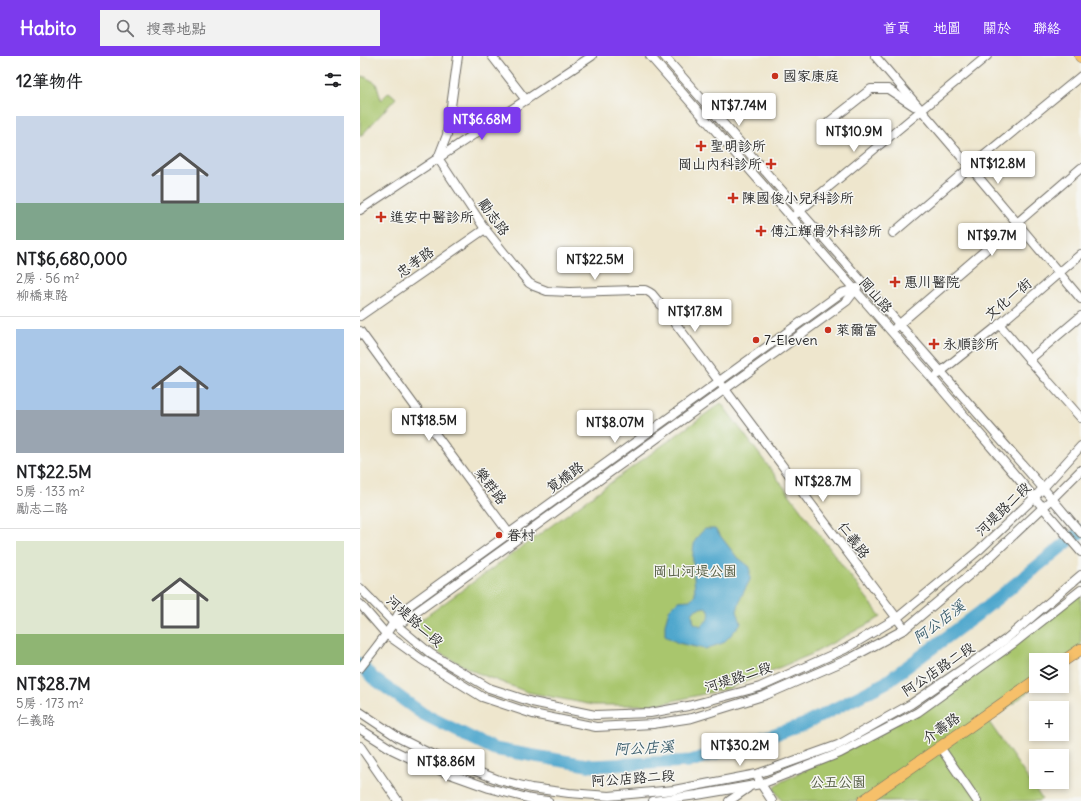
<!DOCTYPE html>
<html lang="zh-TW">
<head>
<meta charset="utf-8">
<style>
	:root { --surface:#fff; --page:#f2f2f2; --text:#202124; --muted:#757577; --line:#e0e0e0; --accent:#7c3aed }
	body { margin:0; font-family:Delius,"LXGW WenKai TC",sans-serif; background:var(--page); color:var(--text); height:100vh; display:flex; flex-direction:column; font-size:15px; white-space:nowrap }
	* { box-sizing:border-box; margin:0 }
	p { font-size:13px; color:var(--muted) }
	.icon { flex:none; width:22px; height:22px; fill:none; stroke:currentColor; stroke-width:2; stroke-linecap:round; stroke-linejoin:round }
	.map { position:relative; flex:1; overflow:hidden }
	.side { display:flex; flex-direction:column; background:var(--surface); width:360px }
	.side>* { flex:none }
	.tools { position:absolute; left:669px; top:597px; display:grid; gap:8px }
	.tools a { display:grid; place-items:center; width:40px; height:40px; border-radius:0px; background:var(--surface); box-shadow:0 2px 6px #0003; font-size:20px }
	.price { position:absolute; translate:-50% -34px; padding:0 9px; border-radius:4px; background:#fff; color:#222; font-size:13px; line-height:26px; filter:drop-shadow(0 1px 2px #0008) }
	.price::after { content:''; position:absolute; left:50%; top:24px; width:12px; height:9px; margin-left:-6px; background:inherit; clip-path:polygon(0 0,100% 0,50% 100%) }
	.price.on { background:var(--accent); color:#fff }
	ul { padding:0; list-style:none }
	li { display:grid; align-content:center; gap:8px; height:212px; padding:0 16px }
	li+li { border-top:1px solid var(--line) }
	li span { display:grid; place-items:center; height:124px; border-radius:0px; color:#555 }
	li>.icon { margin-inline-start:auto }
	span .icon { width:72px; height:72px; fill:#fffc; stroke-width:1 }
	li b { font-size:17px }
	h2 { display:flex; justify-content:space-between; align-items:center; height:48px; padding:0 16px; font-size:17px }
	header { display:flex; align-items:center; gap:24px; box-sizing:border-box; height:56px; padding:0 20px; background:var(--accent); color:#fff }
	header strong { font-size:19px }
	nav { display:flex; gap:22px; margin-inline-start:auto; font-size:14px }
	.search { width:280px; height:36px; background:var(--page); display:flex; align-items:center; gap:10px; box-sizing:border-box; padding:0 14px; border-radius:0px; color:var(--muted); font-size:15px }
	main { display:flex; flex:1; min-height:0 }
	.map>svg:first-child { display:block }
</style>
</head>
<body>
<header>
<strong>Habito</strong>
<div class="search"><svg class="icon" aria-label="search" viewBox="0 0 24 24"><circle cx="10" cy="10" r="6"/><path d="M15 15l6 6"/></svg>搜尋地點</div>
<nav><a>首頁</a><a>地圖</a><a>關於</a><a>聯絡</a></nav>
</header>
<main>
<section class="side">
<h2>12筆物件<svg class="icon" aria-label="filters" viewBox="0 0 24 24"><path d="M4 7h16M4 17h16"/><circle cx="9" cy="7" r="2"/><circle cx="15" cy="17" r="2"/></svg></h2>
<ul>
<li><span style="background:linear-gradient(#c9d6e8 70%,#7fa58c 0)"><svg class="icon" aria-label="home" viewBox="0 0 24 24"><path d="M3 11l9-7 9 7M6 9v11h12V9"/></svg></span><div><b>NT$6,680,000</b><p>2房 · 56 m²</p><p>柳橋東路</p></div></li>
<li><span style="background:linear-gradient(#a9c7e8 65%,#9aa5b1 0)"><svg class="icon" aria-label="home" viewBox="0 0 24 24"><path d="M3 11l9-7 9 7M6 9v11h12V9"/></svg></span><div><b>NT$22.5M</b><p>5房 · 133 m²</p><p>勵志二路</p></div></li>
<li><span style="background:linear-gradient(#dfe7d0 75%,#8fb573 0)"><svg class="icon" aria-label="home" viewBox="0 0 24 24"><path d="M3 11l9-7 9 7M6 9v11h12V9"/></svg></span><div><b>NT$28.7M</b><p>5房 · 173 m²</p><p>仁義路</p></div></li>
</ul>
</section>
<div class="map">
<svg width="721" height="745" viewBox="0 0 721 745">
	<rect width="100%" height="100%" fill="#f6f6f2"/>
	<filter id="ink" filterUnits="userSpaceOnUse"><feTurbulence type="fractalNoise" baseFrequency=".025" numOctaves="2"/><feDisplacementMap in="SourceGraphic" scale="8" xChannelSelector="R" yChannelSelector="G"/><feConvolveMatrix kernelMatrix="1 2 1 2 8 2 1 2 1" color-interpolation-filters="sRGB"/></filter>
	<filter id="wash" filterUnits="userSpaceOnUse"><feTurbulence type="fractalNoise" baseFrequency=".012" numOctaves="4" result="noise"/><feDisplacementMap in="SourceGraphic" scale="16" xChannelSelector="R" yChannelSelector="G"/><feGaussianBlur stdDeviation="0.9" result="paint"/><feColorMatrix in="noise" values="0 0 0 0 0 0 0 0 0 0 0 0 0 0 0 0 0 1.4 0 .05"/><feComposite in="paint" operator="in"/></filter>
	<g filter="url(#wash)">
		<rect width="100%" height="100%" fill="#eee6cd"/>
		<!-- green -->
		<g fill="#a9c66d" stroke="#6a784c">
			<polygon points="0,20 5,21 16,27 21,44 29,36 36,42 0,81"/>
			<polygon points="361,347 521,561 452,598 370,632 295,649 233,649 167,636 115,616 78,596 54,569"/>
			<polygon points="721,534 721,596 702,604 676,604 676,630 629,666 682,743 679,745 422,745 414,733 419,727 480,697 558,656"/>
		</g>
		<!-- water -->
		<path fill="#50a7cd" stroke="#3e697c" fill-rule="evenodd" d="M345,473H355L376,500L390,511V524L381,541L377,555L381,567L370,580L363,587L345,593L318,587L305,580V568L309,554L318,545L330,544L335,539C335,524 330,498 335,485C337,481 341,476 345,473ZM345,551L349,554C351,562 347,565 341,570L334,567L332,558L336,553Z"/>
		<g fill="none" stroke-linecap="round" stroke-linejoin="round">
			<!-- river -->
			<polyline stroke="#50a7cd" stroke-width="13" points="0,608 13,622 63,658 134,693 233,710 331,705 443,669 525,627 618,558 721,475"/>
		</g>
	</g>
	<g filter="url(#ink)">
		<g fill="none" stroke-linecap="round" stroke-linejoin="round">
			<!-- minor casing -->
			<g stroke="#6f6c64" stroke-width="10">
				<g id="minor">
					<polyline points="98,0 87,79 78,102 125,173 153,208 169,227 174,230 187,235 210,236 276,234 285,234 289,236 292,238 307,256 545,573"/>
					<polyline points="132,0 166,44"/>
					<polyline points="290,0 573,323 721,496"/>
					<polyline points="304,0 683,432 721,477"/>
					<polyline points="515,0 610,111 721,243"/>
					<polyline points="469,66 511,33 528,33 554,50"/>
					<polyline points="0,154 232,0"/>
					<polyline points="436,158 627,0"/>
					<polyline points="533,177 610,111 721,20"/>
					<polyline points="0,260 125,173"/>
					<polyline points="639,268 685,322"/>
					<polyline points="536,271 721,112"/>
					<polyline points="0,275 65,364 151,480"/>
					<polyline points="669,304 721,260"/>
					<polyline points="578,318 634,273 721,198"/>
					<polyline points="689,326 721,362"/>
					<polyline points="0,532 34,567 71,598 129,632 172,646 235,659 290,657 328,650 400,631 485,593 537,562 619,494 675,441 721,390"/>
					<polyline points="0,548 26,578 61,603 122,641 173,658 236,671 293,668 332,662 406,639 491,602 545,573 626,505 692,443 721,414"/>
					<polyline points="34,567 44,565 487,245 497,232"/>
					<path d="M0,612C14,594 29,577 39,557L481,237L495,233"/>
					<polyline points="0,656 39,682 69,697 139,724 171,732 209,737 249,740 314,734 397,718 478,689 551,648 645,584 721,519"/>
					<polyline points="0,673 33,694 62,708 129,732 171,743 188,745"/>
					<polyline points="0,690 38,745"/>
					<polyline points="580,691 617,745"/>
					<polyline points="399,724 401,728 412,745"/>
					<polyline points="293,745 337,739 401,728 480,697 558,656 654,587 721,534"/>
					<polyline points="369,745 388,732"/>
				</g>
			</g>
			<!-- major casing -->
			<g stroke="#6f6c64" stroke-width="12">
				<g id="major">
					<polyline points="720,0 721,1"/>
					<polyline points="702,606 721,593"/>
					<polyline points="503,745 676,624"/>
				</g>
			</g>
			<!-- minor -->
			<use href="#minor" stroke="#fff" stroke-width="8"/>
			<!-- major -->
			<use href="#major" stroke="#f6c06b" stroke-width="11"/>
		</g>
	</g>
	<!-- markers -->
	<g fill="#c8321e" stroke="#f6f6f2" stroke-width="1.5">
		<circle cx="415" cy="20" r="4"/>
		<path d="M339 84h4v4h4v4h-4v4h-4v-4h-4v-4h4z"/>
		<path d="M409 102h4v4h4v4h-4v4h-4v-4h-4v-4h4z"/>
		<path d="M371 136h4v4h4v4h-4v4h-4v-4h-4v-4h4z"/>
		<path d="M19 155h4v4h4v4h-4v4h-4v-4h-4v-4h4z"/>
		<path d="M399 169h4v4h4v4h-4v4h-4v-4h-4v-4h4z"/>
		<path d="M533 220h4v4h4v4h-4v4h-4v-4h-4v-4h4z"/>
		<circle cx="468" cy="274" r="4"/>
		<circle cx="396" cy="284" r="4"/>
		<path d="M572 282h4v4h4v4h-4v4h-4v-4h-4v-4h4z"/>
		<circle cx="139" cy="479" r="4"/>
	</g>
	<g text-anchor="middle" stroke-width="3" stroke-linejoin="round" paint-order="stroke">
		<!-- poi labels -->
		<g font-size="14" fill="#2b2b2b" stroke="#f6f6f2" text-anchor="start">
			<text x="423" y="25">國家康庭</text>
			<text x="350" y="95">聖明診所</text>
			<text x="402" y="113" text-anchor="end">岡山內科診所</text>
			<text x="382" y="147">陳國俊小兒科診所</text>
			<text x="30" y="166">進安中醫診所</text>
			<text x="410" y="180">傅江輝骨外科診所</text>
			<text x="544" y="231">惠川醫院</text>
			<text x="476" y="279">萊爾富</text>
			<text x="404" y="289">7-Eleven</text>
			<text x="583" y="293">永順診所</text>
			<text x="147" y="484">眷村</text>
		</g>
		<!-- street labels -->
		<g font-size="14" fill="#2b2b2b" stroke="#f6f6f2">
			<text transform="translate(134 161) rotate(54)" y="5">勵志路</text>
			<text transform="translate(55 206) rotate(-35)" y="5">忠孝路</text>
			<text transform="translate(516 239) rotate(49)" y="5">岡山路</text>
			<text transform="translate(648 243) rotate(-40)" y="5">文化一街</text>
			<text transform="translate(205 421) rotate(-36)" y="5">筧橋路</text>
			<text transform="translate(131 430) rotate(53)" y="5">樂群路</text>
			<text transform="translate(643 453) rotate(-44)" y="5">河堤路二段</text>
			<text transform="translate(494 484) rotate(53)" y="5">仁義路</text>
			<text transform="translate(55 565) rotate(41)" y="5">河堤路二段</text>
			<text transform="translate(578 613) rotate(-34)" y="5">阿公店路二段</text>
			<text transform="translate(378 621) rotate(-18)" y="5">河堤路二段</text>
			<text transform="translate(581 672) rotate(-35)" y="5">介壽路</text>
			<text transform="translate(273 722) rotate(-4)" y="5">阿公店路二段</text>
		</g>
		<!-- park labels -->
		<g font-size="14" fill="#515a3f" stroke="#f6f6f2">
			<text x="335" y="520">岡山河堤公園</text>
			<text x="478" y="731">公五公園</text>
		</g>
		<!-- water labels -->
		<g font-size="15" font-style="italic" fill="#3a5d6c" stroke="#f6f6f2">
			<text transform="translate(579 566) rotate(-37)" y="5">阿公店溪</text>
			<text transform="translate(284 692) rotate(-3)" y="5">阿公店溪</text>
		</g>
	</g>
</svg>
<div class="tools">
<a><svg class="icon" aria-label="layers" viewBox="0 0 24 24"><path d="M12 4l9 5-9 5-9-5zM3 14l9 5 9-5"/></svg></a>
<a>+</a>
<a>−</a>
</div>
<b class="price" style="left:379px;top:71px">NT$7.74M</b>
<b class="price on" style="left:122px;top:85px">NT$6.68M</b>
<b class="price" style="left:494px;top:97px">NT$10.9M</b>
<b class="price" style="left:638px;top:129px">NT$12.8M</b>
<b class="price" style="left:632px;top:201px">NT$9.7M</b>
<b class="price" style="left:235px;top:225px">NT$22.5M</b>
<b class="price" style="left:335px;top:277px">NT$17.8M</b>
<b class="price" style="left:69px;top:386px">NT$18.5M</b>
<b class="price" style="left:255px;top:388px">NT$8.07M</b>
<b class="price" style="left:463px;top:447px">NT$28.7M</b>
<b class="price" style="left:380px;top:711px">NT$30.2M</b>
<b class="price" style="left:86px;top:727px">NT$8.86M</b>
</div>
</main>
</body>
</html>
